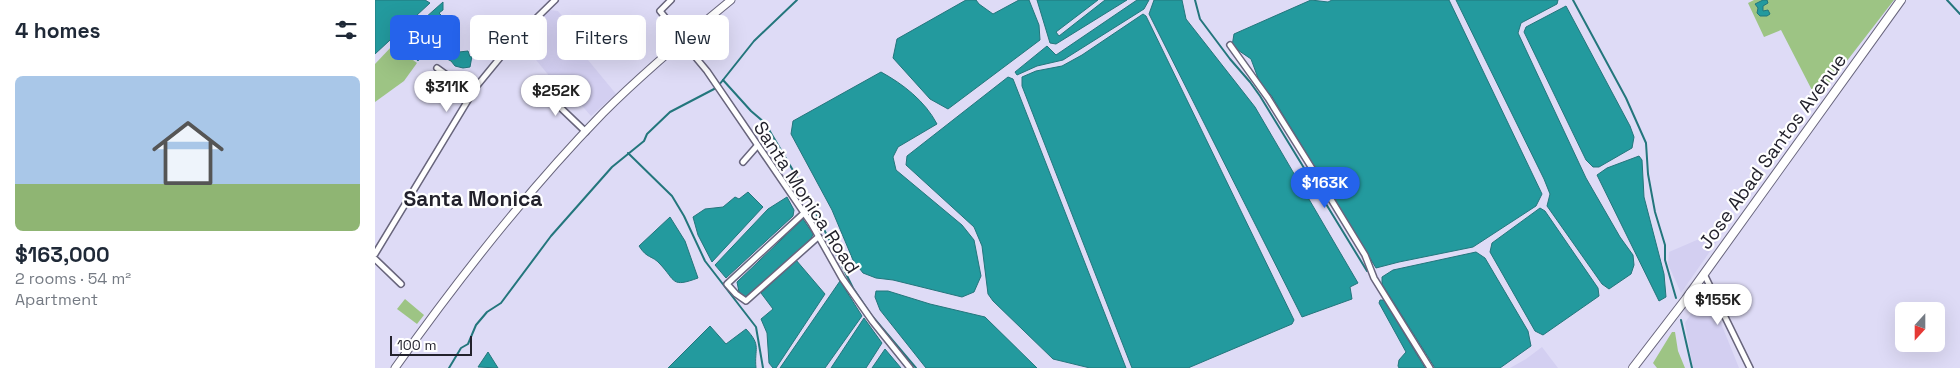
<!DOCTYPE html>
<html lang="en">
<head>
<meta charset="utf-8">
<style>
	:root { --surface:#fff; --page:#f6f6f7; --text:#1f2937; --muted:#747a83; --line:#e0e1e3; --accent:#2563eb }
	body { margin:0; font-family:"Space Grotesk",sans-serif; background:var(--page); color:var(--text); height:100vh; display:flex; flex-direction:column; font-size:19px; white-space:nowrap }
	* { box-sizing:border-box; margin:0 }
	p { font-size:16px; color:var(--muted) }
	.icon { flex:none; width:28px; height:28px; fill:none; stroke:currentColor; stroke-width:2; stroke-linecap:round; stroke-linejoin:round }
	.map { position:relative; flex:1; overflow:hidden }
	.panel { display:flex; flex-direction:column; background:var(--surface); width:375px }
	.panel>* { flex:none }
	.guide { position:absolute; left:15px; top:15px; width:475px; height:45px; display:flex; gap:10px }
	.needle { width:32px; rotate:201deg }
	.tools { position:absolute; left:1520px; top:302px; display:grid; gap:10px }
	.tools a { display:grid; place-items:center; width:50px; height:50px; border-radius:8px; background:var(--surface); box-shadow:0 5px 20px #0002; font-size:25px }
	.scale { position:absolute; left:15px; bottom:12px; width:82px; box-sizing:border-box; padding-left:5px; border:2px solid #23222c; border-top:0; font-size:14px; line-height:18px; white-space:nowrap; color:#23222c; -webkit-text-stroke:4px #fff; paint-order:stroke }
	.price { position:absolute; translate:-50% -42px; padding:0 11px; border-radius:18px; background:#fff; color:#222; font-size:16px; line-height:32px; filter:drop-shadow(0 1px 2px #0008) }
	.price::after { content:''; position:absolute; left:50%; top:30px; width:15px; height:11px; margin-left:-8px; background:inherit; clip-path:polygon(0 0,100% 0,50% 100%) }
	.price.on { background:var(--accent); color:#fff }
	ul { padding:0; list-style:none }
	li { display:grid; align-content:center; gap:10px; height:265px; padding:0 15px }
	li+li { border-top:1px solid var(--line) }
	li span { display:grid; place-items:center; height:155px; border-radius:8px; color:#555 }
	li>.icon { margin-inline-start:auto }
	span .icon { width:90px; height:90px; fill:#fffc; stroke-width:1 }
	li b { font-size:21px }
	h2 { display:flex; justify-content:space-between; align-items:center; height:60px; padding:0 15px; font-size:21px }
	.chip { padding:0 18px; border-radius:8px; background:var(--surface); box-shadow:0 5px 20px #0002; font-size:18px; line-height:45px }
	.chip.on { background:var(--accent); color:#fff }
	main { display:flex; flex:1; min-height:0 }
	.map>svg:first-child { display:block }
</style>
</head>
<body>
<main>
<section class="panel">
<h2>4 homes<svg class="icon" aria-label="filters" viewBox="0 0 24 24"><path d="M4 7h16M4 17h16"/><circle cx="9" cy="7" r="2"/><circle cx="15" cy="17" r="2"/></svg></h2>
<ul>
<li><span style="background:linear-gradient(#a9c7e8 70%,#8fb573 0)"><svg class="icon" aria-label="home" viewBox="0 0 24 24"><path d="M3 11l9-7 9 7M6 9v11h12V9"/></svg></span><div><b>$163,000</b><p>2 rooms · 54 m²</p><p>Apartment</p></div></li>
</ul>
</section>
<div class="map">
<svg width="1585" height="368" viewBox="0 0 1585 368">
	<rect width="100%" height="100%" fill="#dedbf6"/>
	<!-- built -->
	<g fill="#d3cff1">
		<polygon points="175,10 183,11 218,55 213,60 241,94 216,116 195,92 192,94 184,88 144,39 162,19"/>
		<polygon points="1352,227 1308,290 1306,293 1293,264 1294,252"/>
		<polygon points="1332,289 1358,353 1364,368 1318,368 1310,323"/>
		<polygon points="1167,347 1183,368 1135,368 1151,359"/>
	</g>
	<!-- green -->
	<g fill="#9dc484">
		<polygon points="1379,0 1519,0 1461,75 1441,98 1406,30 1389,37 1373,3"/>
		<polygon points="18,45 42,63 29,81 0,102 0,64"/>
		<polygon points="30,299 49,315 42,324 22,309"/>
		<polygon points="1297,332 1300,332 1303,351 1310,368 1282,368 1278,363"/>
	</g>
	<!-- water -->
	<g fill="#239a9e" stroke="#23767c">
		<polygon points="0,0 50,0 55,3 0,54"/>
		<polygon points="591,0 601,0 604,4 618,14 644,0 654,0 664,25 665,40 573,109 555,99 518,58 522,39"/>
		<polygon points="662,0 723,0 681,32 684,36 730,0 752,0 681,44 675,43"/>
		<polygon points="762,0 774,0 769,9 688,60 662,66 642,75 640,72 672,46 681,55"/>
		<polygon points="779,0 807,0 811,19 880,107 983,283 975,287 977,299 927,317 774,14"/>
		<polygon points="936,0 953,2 957,0 1074,0 1167,194 1161,206 1098,247 1024,262 1001,268 896,95 886,86 876,59 857,46 859,34"/>
		<polygon points="1081,0 1183,0 1182,4 1146,23 1143,33 1211,178 1245,237 1258,255 1259,265 1256,274 1234,289 1227,284 1172,206 1175,194 1169,179"/>
		<polygon points="1388,0 1392,0 1393,3 1388,6 1388,11 1393,10 1395,14 1392,16 1385,16 1382,13 1383,8 1380,4"/>
		<polygon points="68,2 68,10 64,13 69,18 68,22 82,26 82,29 59,41 41,26"/>
		<polygon points="1191,6 1255,126 1259,137 1257,148 1224,167 1218,167 1211,160 1149,32 1151,27"/>
		<polygon points="768,14 771,16 919,320 917,324 813,368 757,368 647,86 647,77 661,71 687,66 707,55"/>
		<polygon points="40,29 56,41 47,52 48,54 43,61 25,44"/>
		<polygon points="81,43 84,52 93,51 95,57 97,56 95,67 88,68 80,66 76,61 66,56 72,53 72,49 76,45"/>
		<path d="M506,72C528,84 550,101 562,124L523,147L518,157L521,170L587,225L599,240L606,276L599,292L587,297L518,280L501,278L488,273L478,260L457,210L416,134L418,121Z"/>
		<polygon points="633,77 638,79 751,368 715,368 678,359 618,301 613,294 607,246 599,227 531,165 532,156"/>
		<polygon points="1264,156 1267,160 1269,197 1289,274 1291,297 1284,301 1222,175 1232,168"/>
		<polygon points="373,192 388,207 337,262 323,235 318,217 330,209 348,207 360,197 364,199"/>
		<polygon points="412,197 419,210 418,216 351,278 340,265 393,209"/>
		<polygon points="1165,208 1170,211 1223,288 1224,296 1168,335 1160,331 1115,252 1117,243"/>
		<path d="M295,217L310,241L323,278C296,288 301,281 285,264C277,255 272,259 264,246Z"/>
		<polygon points="428,219 438,234 436,239 370,299 364,292 362,282"/>
		<polygon points="1101,252 1110,258 1153,331 1156,346 1125,368 1060,368 1007,284 1007,277 1018,270"/>
		<polygon points="421,260 450,294 401,368 398,368 394,363 392,333 386,319 398,309 386,293"/>
		<polygon points="465,281 487,316 450,368 405,368"/>
		<polygon points="501,291 513,291 555,304 610,317 662,368 551,368 505,310 500,297"/>
		<polygon points="1005,300 1009,300 1050,368 1024,368 1023,366 1024,360 1031,352 1004,303"/>
		<polygon points="489,318 507,343 491,368 456,368"/>
		<path d="M335,326L351,344L371,329C387,346 379,348 381,368H293Z"/>
		<polygon points="510,349 526,368 497,368"/>
		<polygon points="113,352 123,368 103,367"/>
	</g>
	<g fill="none" stroke-linecap="round" stroke-linejoin="round">
		<!-- stream -->
		<g stroke="#23767c" stroke-width="2">
			<polyline points="820,0 825,19 855,59 875,82 885,96 992,271"/>
			<polyline points="1198,0 1251,98 1271,143 1273,174 1280,212 1290,245 1290,260 1301,298"/>
			<polyline points="1572,0 1585,14"/>
			<polyline points="348,80 376,111 390,123 429,189 478,288 497,316 541,368"/>
			<polyline points="344,85 379,41 422,0"/>
			<polyline points="253,153 297,196 309,216 330,261 381,327 388,368"/>
			<polyline points="1306,320 1317,368"/>
			<polyline points="74,368 86,348 93,344 101,325 112,312 126,303 176,236 237,167 269,141 272,134 295,112 341,88"/>
		</g>
		<!-- minor casing -->
		<g stroke="#68657c" stroke-width="8">
			<g id="minor">
				<polyline points="296,0 285,11 308,39"/>
				<polyline points="307,41 332,71 436,223 467,278 498,322 535,368"/>
				<polyline points="855,45 893,98 943,178 990,255 999,278 1055,368"/>
				<polyline points="62,68 97,93"/>
				<polyline points="166,89 211,132"/>
				<polyline points="368,162 382,146"/>
				<polyline points="429,213 352,284 361,294 371,301 443,237"/>
				<polyline points="0,254 101,87 142,37 180,0"/>
				<polyline points="0,259 26,284"/>
				<polyline points="1329,274 1375,368"/>
			</g>
		</g>
		<!-- major casing -->
		<g stroke="#68657c" stroke-width="9">
			<path id="major" d="M20,368C84,278 151,192 228,113C268,73 312,36 356,0"/>
		</g>
		<!-- highway casing -->
		<g stroke="#68657c" stroke-width="10">
			<polyline id="highway" points="1258,368 1311,299 1526,0"/>
		</g>
		<!-- minor -->
		<use href="#minor" stroke="#fff" stroke-width="5"/>
		<!-- major -->
		<use href="#major" stroke="#fff" stroke-width="7"/>
		<!-- highway -->
		<use href="#highway" stroke="#fff" stroke-width="8"/>
	</g>
	<g text-anchor="middle" stroke-width="4.5" stroke-linejoin="round" paint-order="stroke">
		<!-- street labels -->
		<g font-size="19" fill="#23222c" stroke="#fff">
			<text transform="translate(1397 151) rotate(-54)" y="7">Jose Abad Santos Avenue</text>
			<text transform="translate(432 197) rotate(57)" y="7">Santa Monica Road</text>
		</g>
		<!-- quarter labels -->
		<g font-size="21" font-weight="bold" fill="#23222c" stroke="#fff">
			<text x="98" y="206">Santa Monica</text>
		</g>
	</g>
</svg>
<div class="tools">
<a><svg class="needle" viewBox="-14 -14 28 28"><path d="M0-13l5 13h-10z" fill="#e53935"/><path d="M0 13l5-13h-10z" fill="#747a83"/></svg></a>
</div>
<div class="scale">100 m</div>
<b class="price" style="left:72px;top:113px">$311K</b>
<b class="price" style="left:181px;top:117px">$252K</b>
<b class="price on" style="left:950px;top:209px">$163K</b>
<b class="price" style="left:1343px;top:326px">$155K</b>
<div class="guide">
<a class="chip on">Buy</a>
<a class="chip">Rent</a>
<a class="chip">Filters</a>
<a class="chip">New</a>
</div>
</div>
</main>
</body>
</html>
